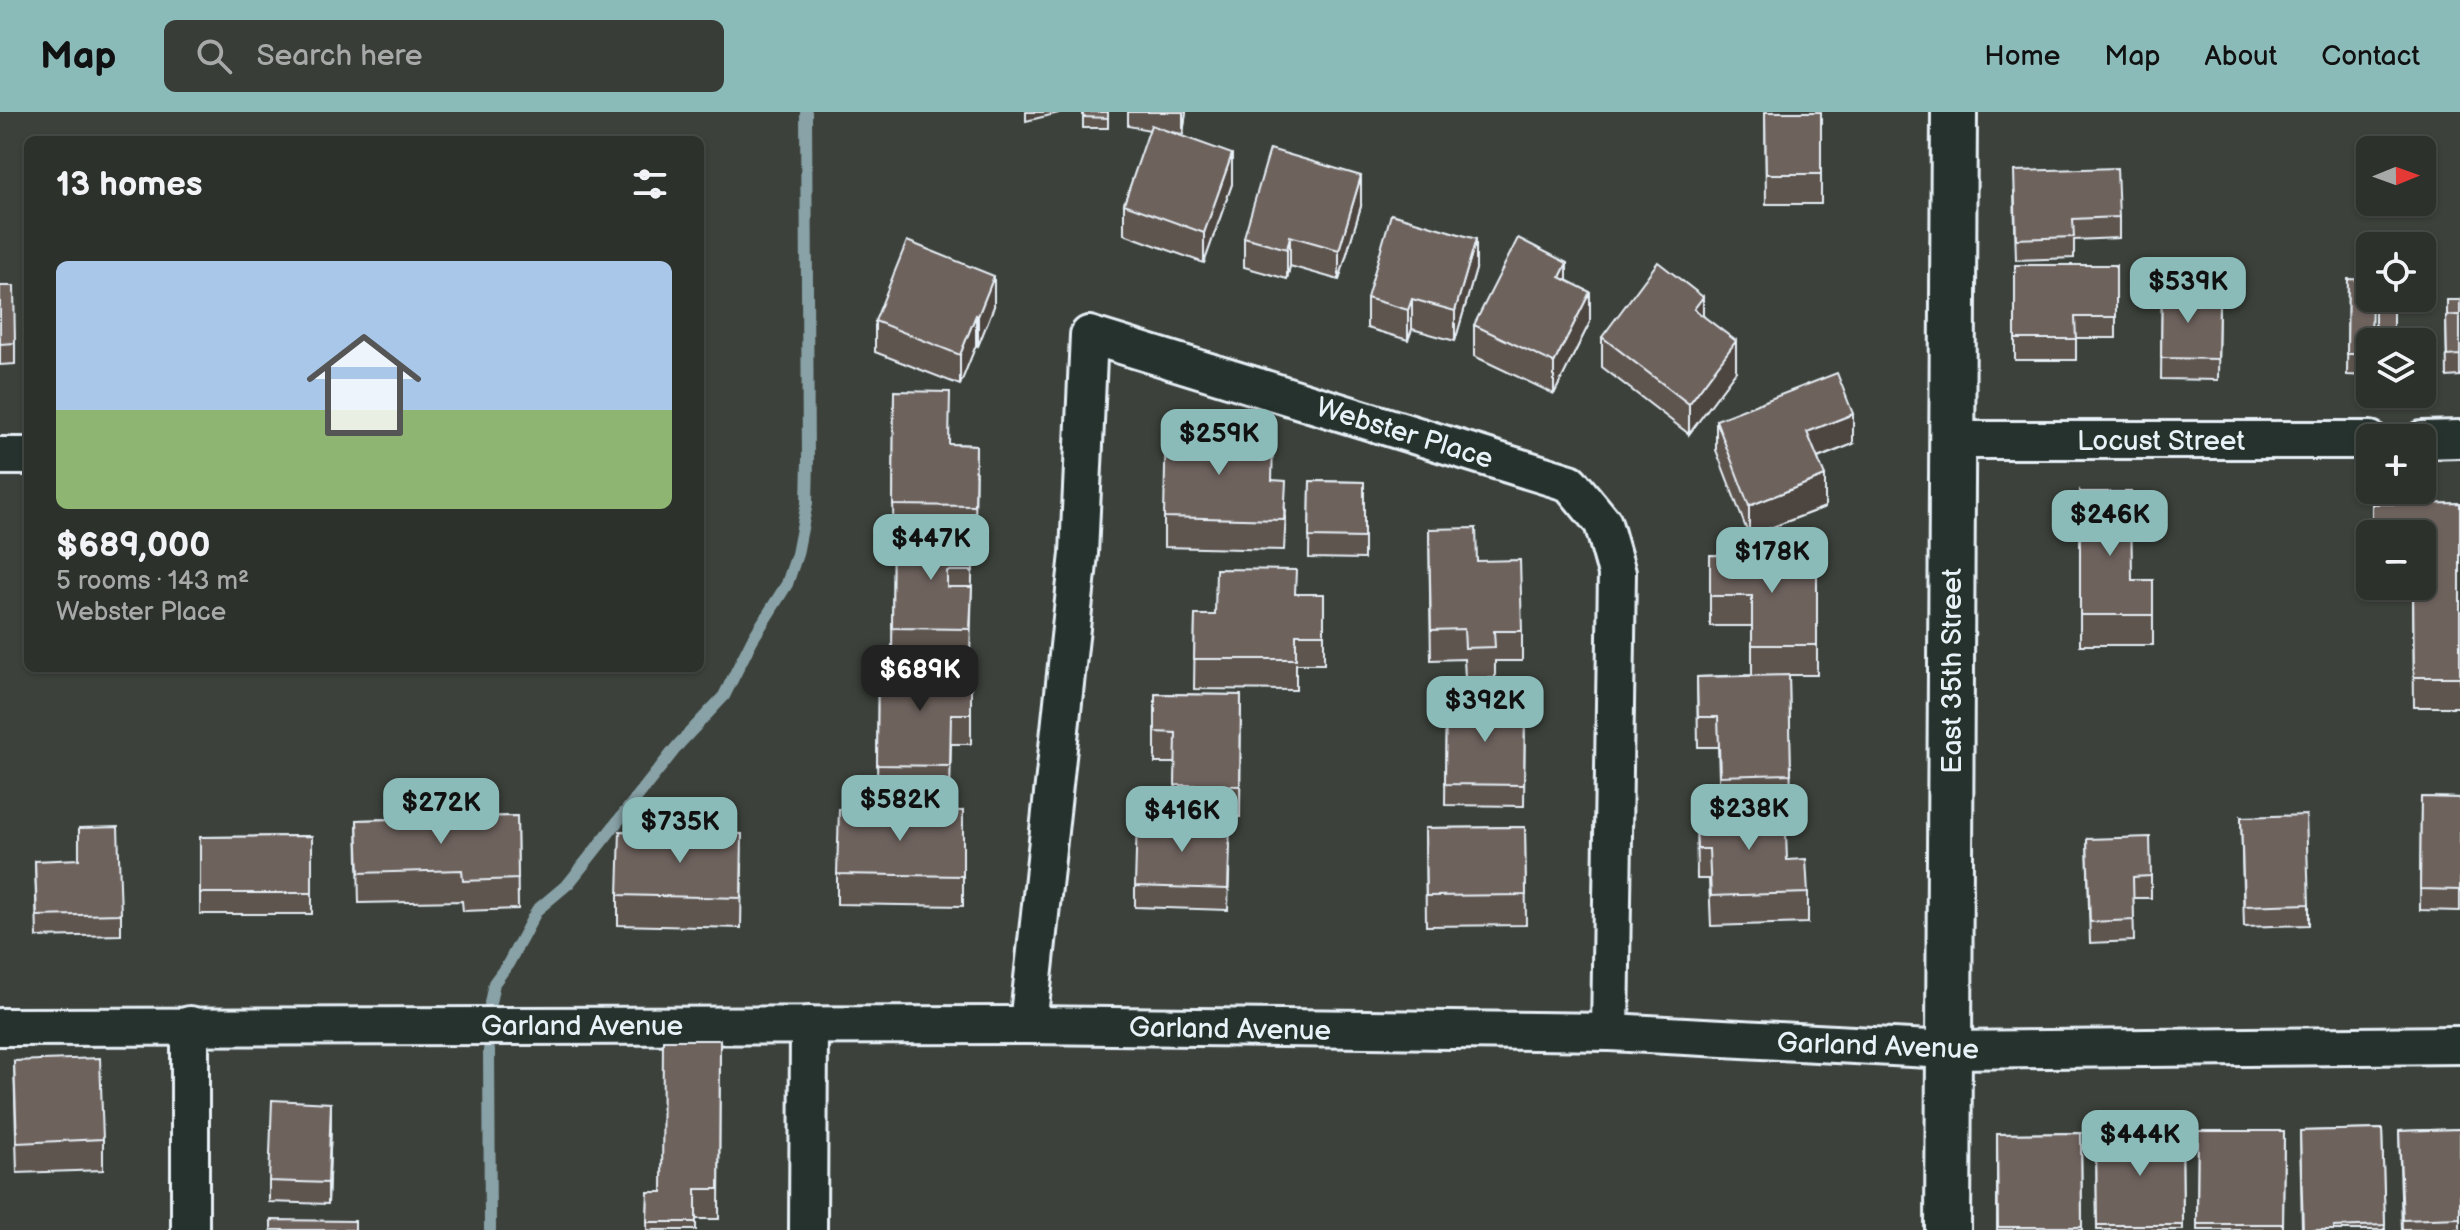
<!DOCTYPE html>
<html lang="en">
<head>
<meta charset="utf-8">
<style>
	:root { --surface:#2d312c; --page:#393d38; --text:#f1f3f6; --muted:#a7a9a9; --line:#484c48; --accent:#8bbbb9 }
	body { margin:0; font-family:"Balsamiq Sans",sans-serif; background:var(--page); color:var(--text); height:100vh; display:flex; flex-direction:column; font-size:30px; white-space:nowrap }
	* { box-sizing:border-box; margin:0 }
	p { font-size:26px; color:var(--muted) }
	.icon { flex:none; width:44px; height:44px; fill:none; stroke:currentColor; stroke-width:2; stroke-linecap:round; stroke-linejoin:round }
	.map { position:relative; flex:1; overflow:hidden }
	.sheet { position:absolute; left:24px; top:24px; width:680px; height:536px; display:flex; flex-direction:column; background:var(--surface); border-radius:12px; box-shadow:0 2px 6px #0004,0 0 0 2px var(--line) }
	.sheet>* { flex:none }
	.needle { width:52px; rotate:89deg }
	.controls { position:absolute; left:2356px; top:24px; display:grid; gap:16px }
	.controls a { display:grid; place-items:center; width:80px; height:80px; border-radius:12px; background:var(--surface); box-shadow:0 2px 6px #0004,0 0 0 2px var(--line); font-size:40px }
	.price { position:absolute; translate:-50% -68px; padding:0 18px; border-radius:16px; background:var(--accent); color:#111; font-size:26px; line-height:52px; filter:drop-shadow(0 2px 4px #0008) }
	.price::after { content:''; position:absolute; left:50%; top:48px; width:24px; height:18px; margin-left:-12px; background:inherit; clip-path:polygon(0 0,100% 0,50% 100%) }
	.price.active { background:#222; color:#fff }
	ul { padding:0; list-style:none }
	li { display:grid; align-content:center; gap:16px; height:424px; padding:0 32px }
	li span { display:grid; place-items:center; height:248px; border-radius:12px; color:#555 }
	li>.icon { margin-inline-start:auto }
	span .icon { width:144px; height:144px; fill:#fffc; stroke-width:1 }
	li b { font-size:34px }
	h2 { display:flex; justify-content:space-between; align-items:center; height:96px; padding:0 32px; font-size:34px }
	header { display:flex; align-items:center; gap:48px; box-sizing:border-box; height:112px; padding:0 40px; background:var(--accent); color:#111 }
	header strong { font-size:38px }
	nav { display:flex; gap:44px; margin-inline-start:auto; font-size:28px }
	.search { width:560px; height:72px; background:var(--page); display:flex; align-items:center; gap:20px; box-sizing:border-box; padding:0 28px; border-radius:12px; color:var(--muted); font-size:30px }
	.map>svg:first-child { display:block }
</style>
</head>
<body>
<header>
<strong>Map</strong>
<div class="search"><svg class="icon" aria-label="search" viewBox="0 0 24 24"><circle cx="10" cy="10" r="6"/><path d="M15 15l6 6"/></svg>Search here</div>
<nav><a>Home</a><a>Map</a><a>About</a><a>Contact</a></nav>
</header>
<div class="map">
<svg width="2460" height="1118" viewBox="0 0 2460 1118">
	<rect width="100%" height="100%" fill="#3c413b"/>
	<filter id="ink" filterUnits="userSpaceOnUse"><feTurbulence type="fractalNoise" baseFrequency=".0125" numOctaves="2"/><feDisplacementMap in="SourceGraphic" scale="16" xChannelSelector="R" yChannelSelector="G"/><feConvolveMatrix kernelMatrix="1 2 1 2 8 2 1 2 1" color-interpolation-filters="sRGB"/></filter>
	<g filter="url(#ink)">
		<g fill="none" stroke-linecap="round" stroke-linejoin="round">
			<!-- stream -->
			<g stroke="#89a2a7" stroke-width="12">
				<polyline points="490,891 494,871 508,852 537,798 569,771 679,632 724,584 752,528 787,472 797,442 807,391 808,347 806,0"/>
				<polyline points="489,938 490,1118"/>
			</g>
			<!-- street casing -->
			<g stroke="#e8f1f8" stroke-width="42">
				<g id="street">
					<polyline points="1952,328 2370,328"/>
					<polyline points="2422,328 2460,327"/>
					<polyline points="0,344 28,344"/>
					<polyline points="190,913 190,1118"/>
					<polyline points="1028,913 1079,442 1089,223 1570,371 1603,411 1617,461 1610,920"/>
					<polyline points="0,915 1028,913 1610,920 1949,938 2460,933"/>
					<polyline points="808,1118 809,913"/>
				</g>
			</g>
			<!-- secondary casing -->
			<g stroke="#e8f1f8" stroke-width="50">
				<polyline id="secondary" points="1948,1118 1954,0"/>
			</g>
			<!-- street -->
			<use href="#street" stroke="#26332d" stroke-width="36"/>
			<!-- secondary -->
			<use href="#secondary" stroke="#26332d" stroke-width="44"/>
		</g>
		<!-- wall -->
		<g fill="#5f5450" stroke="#e8f1f8" stroke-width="2">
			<rect x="1083" y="0" width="25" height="16"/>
			<polygon points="1128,0 1186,0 1183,22 1171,20 1232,72 1204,151 1124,122 1124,92 1150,18 1128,14"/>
			<polygon points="1765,0 1821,0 1821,92 1766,92"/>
			<polygon points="2014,80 2119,105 2119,126 2074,128 2074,146 2016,148"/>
			<polygon points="1361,94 1339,168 1290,154 1287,167 1244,155 1244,125"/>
			<polygon points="2015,153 2116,153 2116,226 2076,226 2076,248 2015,248"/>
			<polygon points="1476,157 1455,229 1412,217 1408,228 1367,216 1367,186"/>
			<polygon points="2348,167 2370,230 2370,264 2347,263"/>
			<polygon points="1567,168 1590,210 1554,282 1474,244 1474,213"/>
			<polygon points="2162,171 2192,191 2219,192 2218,268 2161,267"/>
			<polygon points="0,174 15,231 15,252 0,253"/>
			<polygon points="2460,188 2460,264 2447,265 2446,204"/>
			<polygon points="994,194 978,234 976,233 960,273 875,240 875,209"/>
			<polygon points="1703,203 1736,259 1689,322 1602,255 1602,225"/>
			<polygon points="894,279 949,332 976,333 975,425 893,423"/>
			<polygon points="1716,308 1853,332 1818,346 1825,395 1749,424 1716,338"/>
			<polygon points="1202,330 1273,368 1286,399 1284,438 1164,435 1164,405"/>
			<polygon points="1310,369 1364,370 1364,447 1309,446"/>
			<polygon points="2080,380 2132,468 2153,468 2153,533 2080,533"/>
			<polygon points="2460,391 2460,595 2414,595 2413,480 2372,480 2372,474 2422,474"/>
			<polygon points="1429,417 1477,449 1522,519 1522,549 1495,549 1495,566 1465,566 1464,547 1431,548"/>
			<polygon points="893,424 973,425 970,547 892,546"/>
			<polygon points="1710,443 1817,444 1817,563 1789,563 1791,692 1720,694 1718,635 1698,635 1697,565 1752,563 1752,514 1710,514"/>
			<polygon points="1296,482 1324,482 1324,552 1296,552 1296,578 1194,577 1195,503 1215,503"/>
			<polygon points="878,554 971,555 971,632 951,632 950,684 877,683"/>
			<polygon points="1155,582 1241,583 1240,705 1175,704 1176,651 1155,651"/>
			<polygon points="1446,591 1525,591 1524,694 1445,693"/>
			<polygon points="2421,685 2460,686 2460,799 2420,798"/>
			<polygon points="1696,698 1787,748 1808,781 1808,811 1711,814 1709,767 1697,767"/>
			<polygon points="963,699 963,794 837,792 837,762"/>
			<polygon points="517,704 518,797 463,799 462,789 359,791 357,708"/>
			<polygon points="2241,705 2309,792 2309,813 2244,815"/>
			<polygon points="1525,715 1526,813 1426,814 1425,716"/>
			<polygon points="312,724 312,802 200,802 200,725"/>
			<polygon points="2087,727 2151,764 2151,786 2133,786 2134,829 2090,831"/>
			<polygon points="1230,732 1228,798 1135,795 1135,774"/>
			<polygon points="35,749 121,802 121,823 37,825"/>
			<polygon points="742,752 741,816 618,813 618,783"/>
			<polygon points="720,928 719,1107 696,1107 696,1118 647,1118 648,1080 662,1080"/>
			<polygon points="14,949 103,1027 103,1058 17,1061"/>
			<polygon points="331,1012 328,1092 269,1090 269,1069"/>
			<polygon points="2382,1017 2385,1118 2302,1118 2300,1019"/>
			<polygon points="2460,1017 2460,1118 2402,1118 2399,1019"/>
			<polygon points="2198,1019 2284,1019 2283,1118 2197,1118"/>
			<polygon points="2096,1020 2182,1020 2183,1118 2097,1118"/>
			<polygon points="2081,1021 2082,1118 1997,1118 1997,1022"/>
		</g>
		<!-- shaded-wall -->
		<g fill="#4d4541" stroke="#e8f1f8" stroke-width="2">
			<polygon points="1026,0 1059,0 1059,1 1026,9"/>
			<polygon points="1183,0 1186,0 1183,22"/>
			<polygon points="1232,42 1232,72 1204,151 1204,121"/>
			<polygon points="1361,64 1361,94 1339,168 1339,138"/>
			<polygon points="1290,124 1290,154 1287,167 1287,137"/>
			<polygon points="1476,127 1476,157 1455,229 1455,199"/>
			<polygon points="1567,151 1567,181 1560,165"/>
			<polygon points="994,164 994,194 978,234 978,204"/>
			<polygon points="1590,180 1590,210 1554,282 1554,251"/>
			<polygon points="1703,185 1703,215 1694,197"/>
			<polygon points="1412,187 1412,217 1408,228 1408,198"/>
			<polygon points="976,203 976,233 960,273 960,243"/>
			<polygon points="1736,229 1736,259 1689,322 1689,292"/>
			<polygon points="1853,302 1853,332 1807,350 1807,320"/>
			<polygon points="1825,364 1825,395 1749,424 1749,394"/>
			<polygon points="331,991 331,1012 328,1092 328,1071"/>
		</g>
		<!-- building -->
		<g fill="#6e625d" stroke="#e8f1f8" stroke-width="2">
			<polygon points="1083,0 1108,0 1108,6 1083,5"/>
			<polygon points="1765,0 1821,0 1821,62 1766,62"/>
			<polygon points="1151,13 1232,42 1204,121 1124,92"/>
			<polygon points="1270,37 1361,64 1339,138 1290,124 1287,137 1244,125"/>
			<polygon points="2117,56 2119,105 2073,107 2074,125 2016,127 2014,59"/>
			<polygon points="1391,102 1476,127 1455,199 1412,187 1408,198 1367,186"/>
			<polygon points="1518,126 1567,151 1560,165 1590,180 1554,251 1474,213"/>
			<polygon points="907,129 994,164 978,204 976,203 960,243 875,209"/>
			<polygon points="1658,150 1703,185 1694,197 1736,229 1689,292 1602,225"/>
			<polygon points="2015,153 2116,153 2116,205 2075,205 2076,227 2015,227"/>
			<polygon points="2348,167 2370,168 2370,186 2372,186 2371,230 2370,230 2370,242 2347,242"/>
			<polygon points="2162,171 2192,171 2192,191 2219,192 2218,247 2161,246"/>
			<polygon points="0,174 14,174 15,231 0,232"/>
			<rect x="2375" y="186" width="18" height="44"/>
			<polygon points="2447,188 2460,188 2460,203 2447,204"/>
			<polygon points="2460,203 2460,243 2447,244 2446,204"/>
			<polygon points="1837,261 1853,302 1807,320 1825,364 1749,394 1716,308"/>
			<polygon points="894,279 950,280 949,332 976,333 975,394 893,393"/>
			<polygon points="1166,306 1202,307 1201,330 1273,333 1272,368 1286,369 1284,408 1164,405"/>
			<polygon points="1310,369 1364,370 1364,426 1309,425"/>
			<polygon points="2080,380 2131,380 2132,468 2153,468 2153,503 2080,503"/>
			<polygon points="2460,391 2460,565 2414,565 2413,474 2422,474 2422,422 2372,422 2372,392"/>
			<polygon points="1476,416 1477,449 1520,448 1522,519 1494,519 1495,535 1465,536 1464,517 1431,518 1429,417"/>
			<polygon points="893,424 973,425 973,459 947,459 947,475 972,475 970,517 892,516"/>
			<polygon points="1710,443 1817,444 1817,533 1752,533 1752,484 1710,484"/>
			<polygon points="1216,457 1296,458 1295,482 1324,482 1324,522 1296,522 1296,547 1194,547 1195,503 1215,503"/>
			<polygon points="878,554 971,555 971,602 951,602 950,654 877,653"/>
			<polygon points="1789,563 1791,662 1720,664 1718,605 1698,605 1697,565"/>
			<polygon points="1155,582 1241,583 1240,674 1175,673 1176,621 1155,620"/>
			<polygon points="1446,591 1525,591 1524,673 1445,672"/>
			<polygon points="2421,685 2460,686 2460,778 2420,777"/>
			<polygon points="1785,695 1787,748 1806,747 1808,781 1711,784 1709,737 1697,737 1696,698"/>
			<polygon points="839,697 963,699 963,764 837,762"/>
			<polygon points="2306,703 2309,792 2244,794 2241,705"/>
			<polygon points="517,704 518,767 463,769 462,758 359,761 357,708"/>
			<polygon points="1137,707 1230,711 1228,777 1135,774"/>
			<polygon points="118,715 121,802 37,804 35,749 79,747 79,716"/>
			<polygon points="1525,715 1526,783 1426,784 1425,716"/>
			<polygon points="620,719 742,722 741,786 618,783"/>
			<polygon points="312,724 312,781 200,781 200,725"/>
			<polygon points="2150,725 2151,764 2133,765 2134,808 2090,810 2087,727"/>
			<polygon points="663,928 720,928 719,1077 696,1077 696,1110 647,1110 648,1080 662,1080"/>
			<polygon points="100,946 103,1027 17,1031 14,949"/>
			<polygon points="272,988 331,991 328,1071 269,1069"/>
			<polygon points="2382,1017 2385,1113 2334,1115 2334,1118 2303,1118 2300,1019"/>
			<polygon points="2460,1017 2460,1106 2403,1108 2399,1019"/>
			<polygon points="2198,1019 2284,1019 2283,1112 2197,1112"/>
			<polygon points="2096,1020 2182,1020 2183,1113 2097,1113"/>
			<polygon points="2081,1021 2082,1115 1998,1115 1997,1022"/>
			<polygon points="271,1108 355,1109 355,1118 271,1118"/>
		</g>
	</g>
	<g text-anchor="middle" stroke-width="6" stroke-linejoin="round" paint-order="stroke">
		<!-- street labels -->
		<g font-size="28" fill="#e8f1f8" stroke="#26332d">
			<text transform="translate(1405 320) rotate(17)" y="10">Webster Place</text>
			<text x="2161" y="338">Locust Street</text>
			<text transform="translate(1951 559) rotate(-90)" y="10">East 35th Street</text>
			<text x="582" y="923">Garland Avenue</text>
			<text transform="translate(1230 916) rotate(1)" y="10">Garland Avenue</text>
			<text transform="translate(1878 933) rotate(2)" y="10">Garland Avenue</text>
		</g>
	</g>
</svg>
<div class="controls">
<a><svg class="needle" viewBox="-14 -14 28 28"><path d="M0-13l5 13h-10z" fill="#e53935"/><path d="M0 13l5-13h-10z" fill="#a7a9a9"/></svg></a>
<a><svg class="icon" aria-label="locate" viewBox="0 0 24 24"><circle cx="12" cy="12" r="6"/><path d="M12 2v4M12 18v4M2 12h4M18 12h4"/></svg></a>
<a><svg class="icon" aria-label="layers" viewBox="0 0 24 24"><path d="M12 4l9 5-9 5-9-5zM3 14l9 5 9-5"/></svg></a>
<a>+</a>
<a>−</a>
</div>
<b class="price" style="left:2188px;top:213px">$539K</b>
<b class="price" style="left:1219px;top:365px">$259K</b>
<b class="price" style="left:2110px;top:446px">$246K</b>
<b class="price" style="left:931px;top:470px">$447K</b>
<b class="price" style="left:1772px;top:483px">$178K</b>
<b class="price active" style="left:920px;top:601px">$689K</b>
<b class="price" style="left:1485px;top:632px">$392K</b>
<b class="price" style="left:900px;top:731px">$582K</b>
<b class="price" style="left:441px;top:734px">$272K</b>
<b class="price" style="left:1749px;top:740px">$238K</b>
<b class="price" style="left:1182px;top:742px">$416K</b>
<b class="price" style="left:680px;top:753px">$735K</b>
<b class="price" style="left:2140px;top:1066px">$444K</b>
<section class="sheet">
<h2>13 homes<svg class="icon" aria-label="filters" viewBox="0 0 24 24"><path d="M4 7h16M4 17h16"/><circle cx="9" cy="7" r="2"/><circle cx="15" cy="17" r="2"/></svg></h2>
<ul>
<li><span style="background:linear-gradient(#a9c7e8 60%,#8fb573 0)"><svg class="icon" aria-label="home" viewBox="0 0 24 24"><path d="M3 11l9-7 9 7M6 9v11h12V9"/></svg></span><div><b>$689,000</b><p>5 rooms · 143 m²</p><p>Webster Place</p></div></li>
</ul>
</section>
</div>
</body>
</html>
